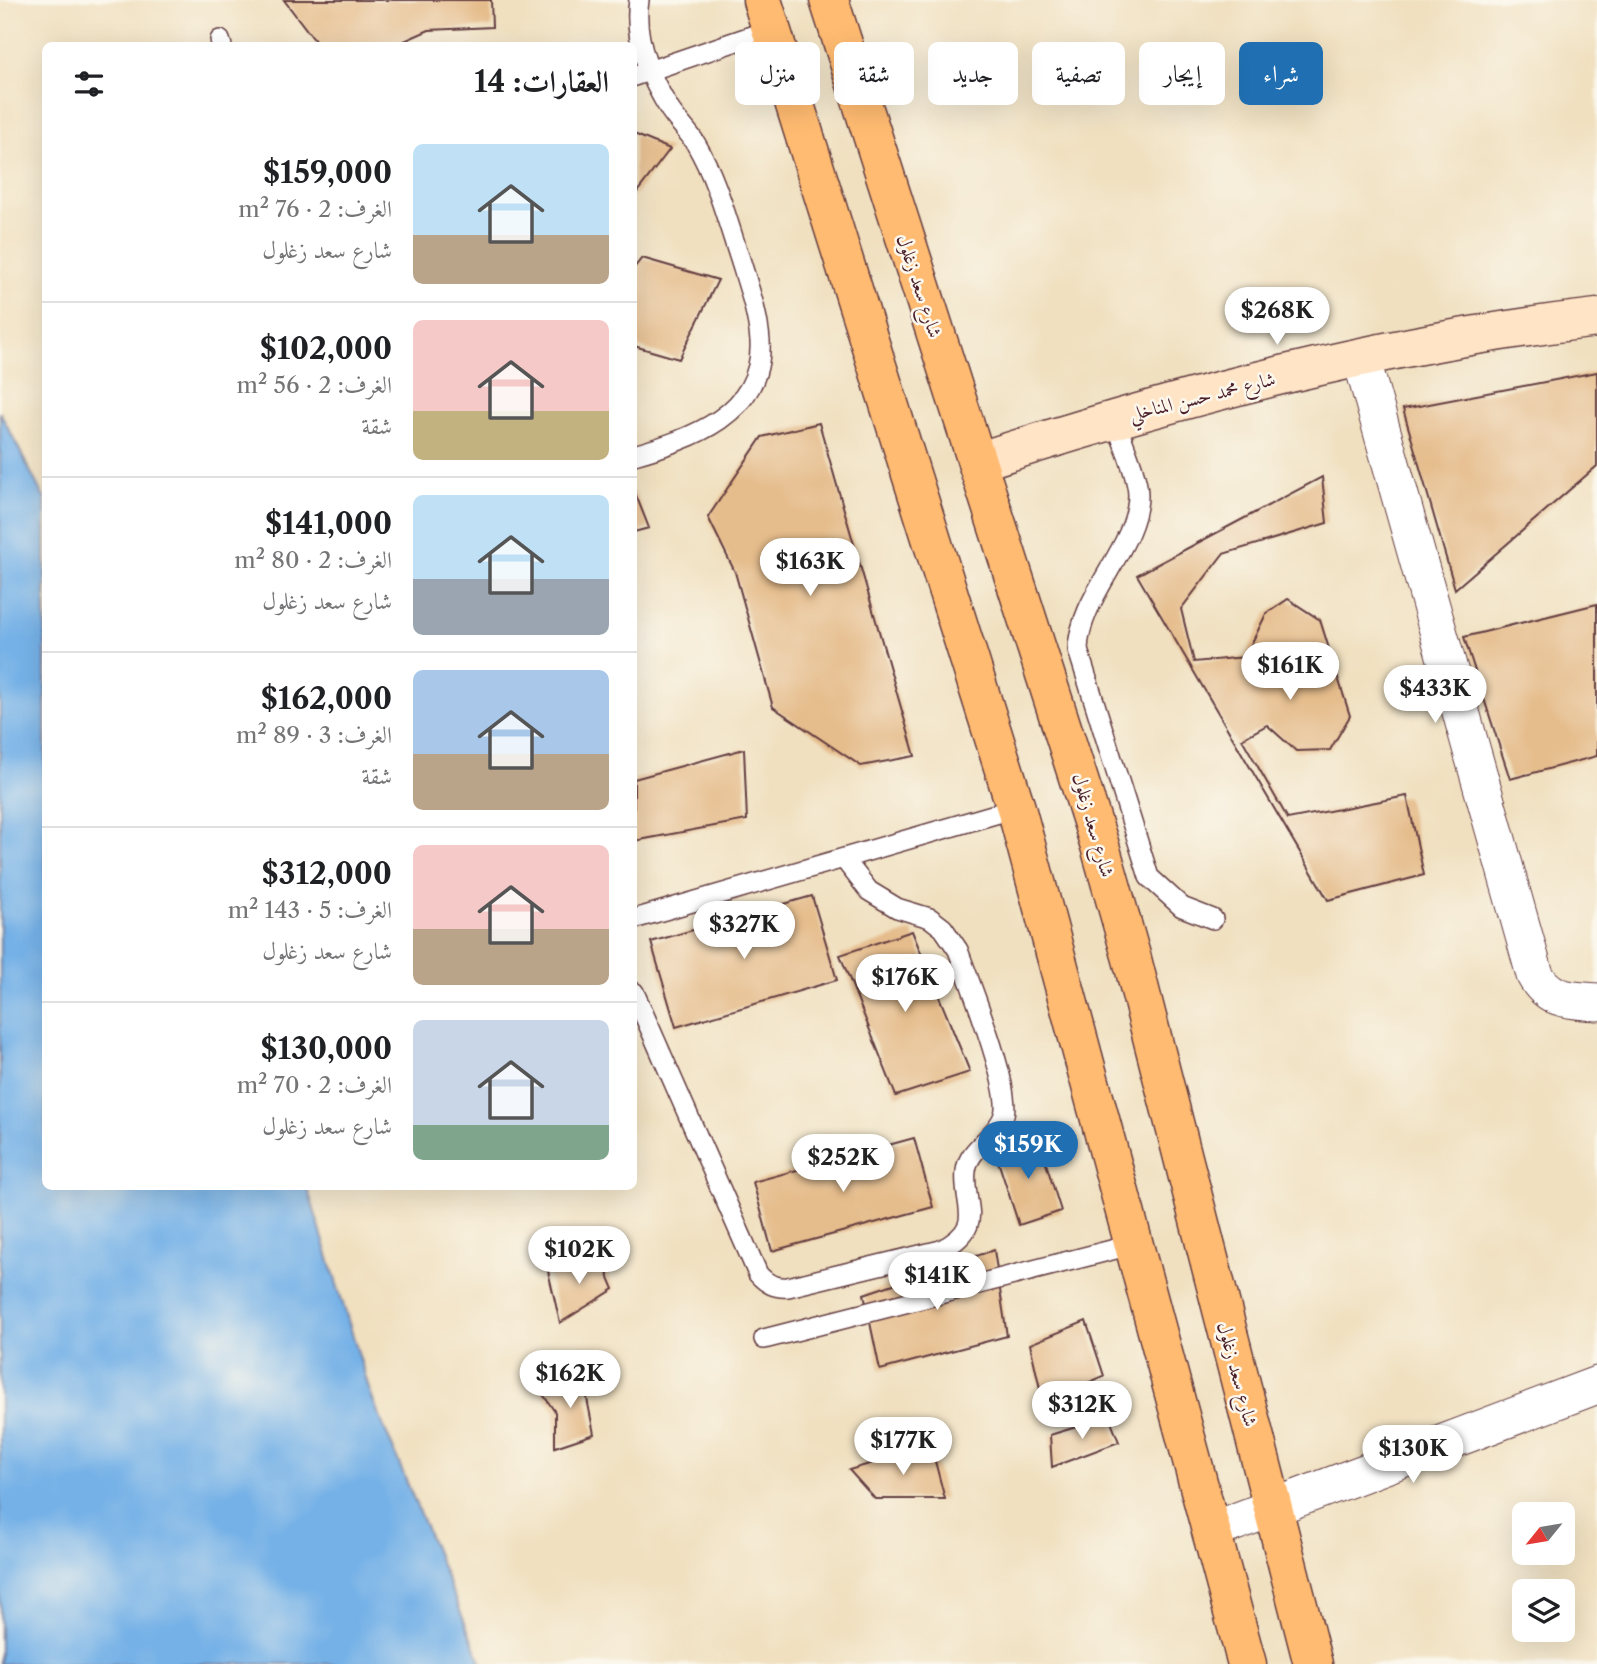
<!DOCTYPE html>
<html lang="ar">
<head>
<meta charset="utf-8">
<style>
	:root { --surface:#fff; --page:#f2f2f2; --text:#202124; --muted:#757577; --line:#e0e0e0; --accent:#1f6fb2 }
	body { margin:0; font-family:"Libre Caslon Text",Amiri,serif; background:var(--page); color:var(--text); direction:rtl; height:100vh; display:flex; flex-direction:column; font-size:26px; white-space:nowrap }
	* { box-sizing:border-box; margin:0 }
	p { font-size:23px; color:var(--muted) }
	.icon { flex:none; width:38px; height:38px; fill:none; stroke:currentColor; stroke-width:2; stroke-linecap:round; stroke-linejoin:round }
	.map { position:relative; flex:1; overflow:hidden; direction:ltr }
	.side { position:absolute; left:42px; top:42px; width:595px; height:1148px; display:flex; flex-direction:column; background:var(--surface); border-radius:10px; box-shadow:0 7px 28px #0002; direction:rtl }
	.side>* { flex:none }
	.top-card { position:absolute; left:658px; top:42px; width:665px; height:63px; direction:rtl; display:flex; gap:14px }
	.needle { width:46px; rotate:240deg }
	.buttons { position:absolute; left:1512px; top:1502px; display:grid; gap:14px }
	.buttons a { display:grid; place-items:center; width:63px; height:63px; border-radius:10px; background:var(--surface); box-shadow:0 7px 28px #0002; font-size:35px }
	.price { position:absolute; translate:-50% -60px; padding:0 16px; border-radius:24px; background:#fff; color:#222; font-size:23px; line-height:46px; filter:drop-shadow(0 2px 4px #0008) }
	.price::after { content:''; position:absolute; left:50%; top:42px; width:21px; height:16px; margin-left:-10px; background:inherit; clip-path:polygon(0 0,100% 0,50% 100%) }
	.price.selected { background:var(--accent); color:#fff }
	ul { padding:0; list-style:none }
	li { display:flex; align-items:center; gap:21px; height:175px; padding:0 28px }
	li+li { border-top:2px solid var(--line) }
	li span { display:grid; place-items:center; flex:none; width:196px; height:140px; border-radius:10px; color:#555 }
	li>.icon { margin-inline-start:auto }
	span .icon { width:84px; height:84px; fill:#fffc; stroke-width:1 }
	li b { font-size:30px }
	h2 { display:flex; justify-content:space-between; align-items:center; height:84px; padding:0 28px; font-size:30px }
	.pill { padding:0 24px; border-radius:10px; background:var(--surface); box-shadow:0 7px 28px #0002; font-size:24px; line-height:63px }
	.pill.selected { background:var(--accent); color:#fff }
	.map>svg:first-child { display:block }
</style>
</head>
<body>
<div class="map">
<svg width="1597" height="1664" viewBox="0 0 1597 1664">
	<rect width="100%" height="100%" fill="#fbf7ec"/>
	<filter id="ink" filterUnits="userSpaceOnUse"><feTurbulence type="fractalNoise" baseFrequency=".0143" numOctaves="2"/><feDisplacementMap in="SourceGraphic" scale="14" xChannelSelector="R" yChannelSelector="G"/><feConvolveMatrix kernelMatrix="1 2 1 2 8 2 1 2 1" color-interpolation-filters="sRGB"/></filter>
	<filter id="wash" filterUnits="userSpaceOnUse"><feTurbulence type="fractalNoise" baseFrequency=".00686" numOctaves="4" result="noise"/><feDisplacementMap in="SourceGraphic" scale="28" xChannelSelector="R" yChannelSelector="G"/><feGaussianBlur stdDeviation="1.57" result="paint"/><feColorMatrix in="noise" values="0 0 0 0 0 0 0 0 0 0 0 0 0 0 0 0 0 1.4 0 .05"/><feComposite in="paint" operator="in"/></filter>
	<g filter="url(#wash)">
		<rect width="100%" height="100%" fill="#f0e0c0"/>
		<!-- water -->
		<polygon fill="#75b1e7" stroke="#606889" stroke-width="2" points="0,412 45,500 46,1186 307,1187 372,1398 482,1664 0,1664"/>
		<g id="blocks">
			<!-- building -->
			<g fill="#e5bc8b">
				<polygon points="284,0 491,0 492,27 429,30 393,46 319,46"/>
				<polygon points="634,134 670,149 634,196"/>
				<polygon points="642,258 718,280 679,359 634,346 634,268"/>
				<polygon points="1597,372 1597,466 1455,589 1403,409"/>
				<polygon points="819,423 915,756 861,766 773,707 735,572 708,517 762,437"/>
				<polygon points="1322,477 1327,523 1223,554 1181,609 1194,662 1245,657 1266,614 1288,599 1320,620 1350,716 1330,750 1296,751 1267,725 1242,739 1288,819 1407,796 1424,875 1328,900 1137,575"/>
				<polygon points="634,490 649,528 634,532"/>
				<polygon points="1597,604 1597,756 1510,779 1464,637"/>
				<polygon points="744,749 747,820 634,841 634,779"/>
				<polygon points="812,896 837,980 676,1027 651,942"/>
				<polygon points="912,931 970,1072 896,1096 840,955"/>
				<polygon points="914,1138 933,1207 772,1251 753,1182"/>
				<polygon points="1038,1138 1061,1211 1019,1225 995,1152"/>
				<polygon points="994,1250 1007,1336 880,1370 864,1294"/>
				<polygon points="600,1256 614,1289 560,1323 548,1271"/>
				<polygon points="1086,1321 1104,1376 1043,1402 1030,1344"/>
				<polygon points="582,1373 594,1434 555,1447 555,1412 540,1390"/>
				<polygon points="1109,1417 1119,1442 1052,1467 1050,1435"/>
				<polygon points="931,1446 945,1499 875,1499 849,1470"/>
			</g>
		</g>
	</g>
	<g filter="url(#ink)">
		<use href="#blocks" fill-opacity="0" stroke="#633c41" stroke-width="2"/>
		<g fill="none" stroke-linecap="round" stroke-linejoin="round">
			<!-- lane casing -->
			<g stroke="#633c41" stroke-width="22">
				<g id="lane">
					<polyline points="220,40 222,46"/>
					<polyline points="634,76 772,29"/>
					<path d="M1114,418C1121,438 1138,475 1138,495C1138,546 1079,596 1078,650L1149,877L1182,907L1213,919"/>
					<path d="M634,455C691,439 764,414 760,341C758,313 748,285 740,259C727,220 717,180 696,144C689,132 678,122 670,110C650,78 633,39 639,0"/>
					<polyline points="634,919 1016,808"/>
					<path d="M634,992L758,1274C767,1284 775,1288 788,1287L941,1250C988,1225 962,1206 966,1171C968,1148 997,1137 1004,1115C1012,1089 969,981 958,950L943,928L930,918L897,908L869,891L844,859"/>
					<polyline points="764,1339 1135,1244"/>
				</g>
			</g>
			<!-- street casing -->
			<g stroke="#633c41" stroke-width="39">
				<g id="street">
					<path d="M1361,357L1535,975C1549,1001 1571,1000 1597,1002"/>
					<polyline points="1211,1531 1597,1385"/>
				</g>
			</g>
			<!-- secondary casing -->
			<g stroke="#633c41" stroke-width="41">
				<path id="secondary" d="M977,462C1178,397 1386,342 1597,318"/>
			</g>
			<!-- primary casing -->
			<g stroke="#633c41" stroke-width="41">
				<g id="primary">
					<polyline points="762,0 1016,808 1247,1664"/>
					<polyline points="829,0 1100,846 1132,959 1313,1664"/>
				</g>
			</g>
			<!-- lane -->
			<use href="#lane" stroke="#fff" stroke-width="19"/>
			<!-- street -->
			<use href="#street" stroke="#fff" stroke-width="37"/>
			<!-- secondary -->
			<use href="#secondary" stroke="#ffe4c6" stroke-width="38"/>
			<!-- primary -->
			<use href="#primary" stroke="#ffbb71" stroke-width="38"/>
		</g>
	</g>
	<g text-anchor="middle" stroke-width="5" stroke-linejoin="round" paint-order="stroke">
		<!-- street labels -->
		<g font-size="19" fill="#4a1f2b" stroke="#fbf7ec">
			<text transform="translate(920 286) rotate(72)" y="7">شارع سعد زغلول</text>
			<text transform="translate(1202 396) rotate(-14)" y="7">شارع محمد حسن المناخلي</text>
			<text transform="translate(1094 825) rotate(74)" y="7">شارع سعد زغلول</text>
			<text transform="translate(1238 1374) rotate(75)" y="7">شارع سعد زغلول</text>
		</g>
	</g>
</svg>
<div class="buttons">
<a><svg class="needle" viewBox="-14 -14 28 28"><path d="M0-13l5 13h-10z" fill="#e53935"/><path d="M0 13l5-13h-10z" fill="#757577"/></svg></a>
<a><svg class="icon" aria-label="layers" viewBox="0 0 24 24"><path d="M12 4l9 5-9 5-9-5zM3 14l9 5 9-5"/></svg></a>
</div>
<b class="price" style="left:1277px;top:347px">$268K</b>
<b class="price" style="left:810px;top:598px">$163K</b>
<b class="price" style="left:1290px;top:702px">$161K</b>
<b class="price" style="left:1435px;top:725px">$433K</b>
<b class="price" style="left:744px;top:961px">$327K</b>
<b class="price" style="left:905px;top:1014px">$176K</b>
<b class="price selected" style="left:1028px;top:1181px">$159K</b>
<b class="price" style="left:843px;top:1194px">$252K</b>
<b class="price" style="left:579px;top:1286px">$102K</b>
<b class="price" style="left:937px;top:1312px">$141K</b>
<b class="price" style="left:570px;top:1410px">$162K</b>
<b class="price" style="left:1082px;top:1441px">$312K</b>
<b class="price" style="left:903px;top:1477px">$177K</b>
<b class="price" style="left:1413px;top:1485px">$130K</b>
<div class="top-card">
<a class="pill selected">شراء</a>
<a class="pill">إيجار</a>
<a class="pill">تصفية</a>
<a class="pill">جديد</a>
<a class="pill">شقة</a>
<a class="pill">منزل</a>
</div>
<section class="side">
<h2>العقارات: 14<svg class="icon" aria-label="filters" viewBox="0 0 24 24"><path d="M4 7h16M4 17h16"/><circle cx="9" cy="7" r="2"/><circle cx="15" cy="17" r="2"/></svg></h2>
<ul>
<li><span style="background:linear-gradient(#bfe0f5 65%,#b9a48a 0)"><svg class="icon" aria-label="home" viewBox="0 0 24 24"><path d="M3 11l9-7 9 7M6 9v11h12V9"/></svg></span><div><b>$159,000</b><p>الغرف: 2 · 76 m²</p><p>شارع سعد زغلول</p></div></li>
<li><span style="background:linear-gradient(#f6c9c9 65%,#c2b280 0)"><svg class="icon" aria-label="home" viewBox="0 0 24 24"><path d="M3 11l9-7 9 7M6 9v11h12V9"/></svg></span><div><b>$102,000</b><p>الغرف: 2 · 56 m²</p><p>شقة</p></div></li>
<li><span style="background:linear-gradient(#bfe0f5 60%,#9aa5b1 0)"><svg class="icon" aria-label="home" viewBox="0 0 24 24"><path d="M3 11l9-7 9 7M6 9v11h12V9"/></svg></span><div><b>$141,000</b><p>الغرف: 2 · 80 m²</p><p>شارع سعد زغلول</p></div></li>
<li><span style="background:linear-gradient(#a9c7e8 60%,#b9a48a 0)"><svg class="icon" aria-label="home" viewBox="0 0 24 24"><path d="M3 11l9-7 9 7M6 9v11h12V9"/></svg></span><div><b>$162,000</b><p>الغرف: 3 · 89 m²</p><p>شقة</p></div></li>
<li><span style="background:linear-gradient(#f6c9c9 60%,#b9a48a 0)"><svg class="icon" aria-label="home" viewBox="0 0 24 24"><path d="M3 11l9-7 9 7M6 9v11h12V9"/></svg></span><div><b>$312,000</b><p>الغرف: 5 · 143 m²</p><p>شارع سعد زغلول</p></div></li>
<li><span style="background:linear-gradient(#c9d6e8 75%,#7fa58c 0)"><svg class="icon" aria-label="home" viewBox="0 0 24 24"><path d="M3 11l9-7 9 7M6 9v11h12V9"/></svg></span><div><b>$130,000</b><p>الغرف: 2 · 70 m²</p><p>شارع سعد زغلول</p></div></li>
</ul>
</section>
</div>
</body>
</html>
